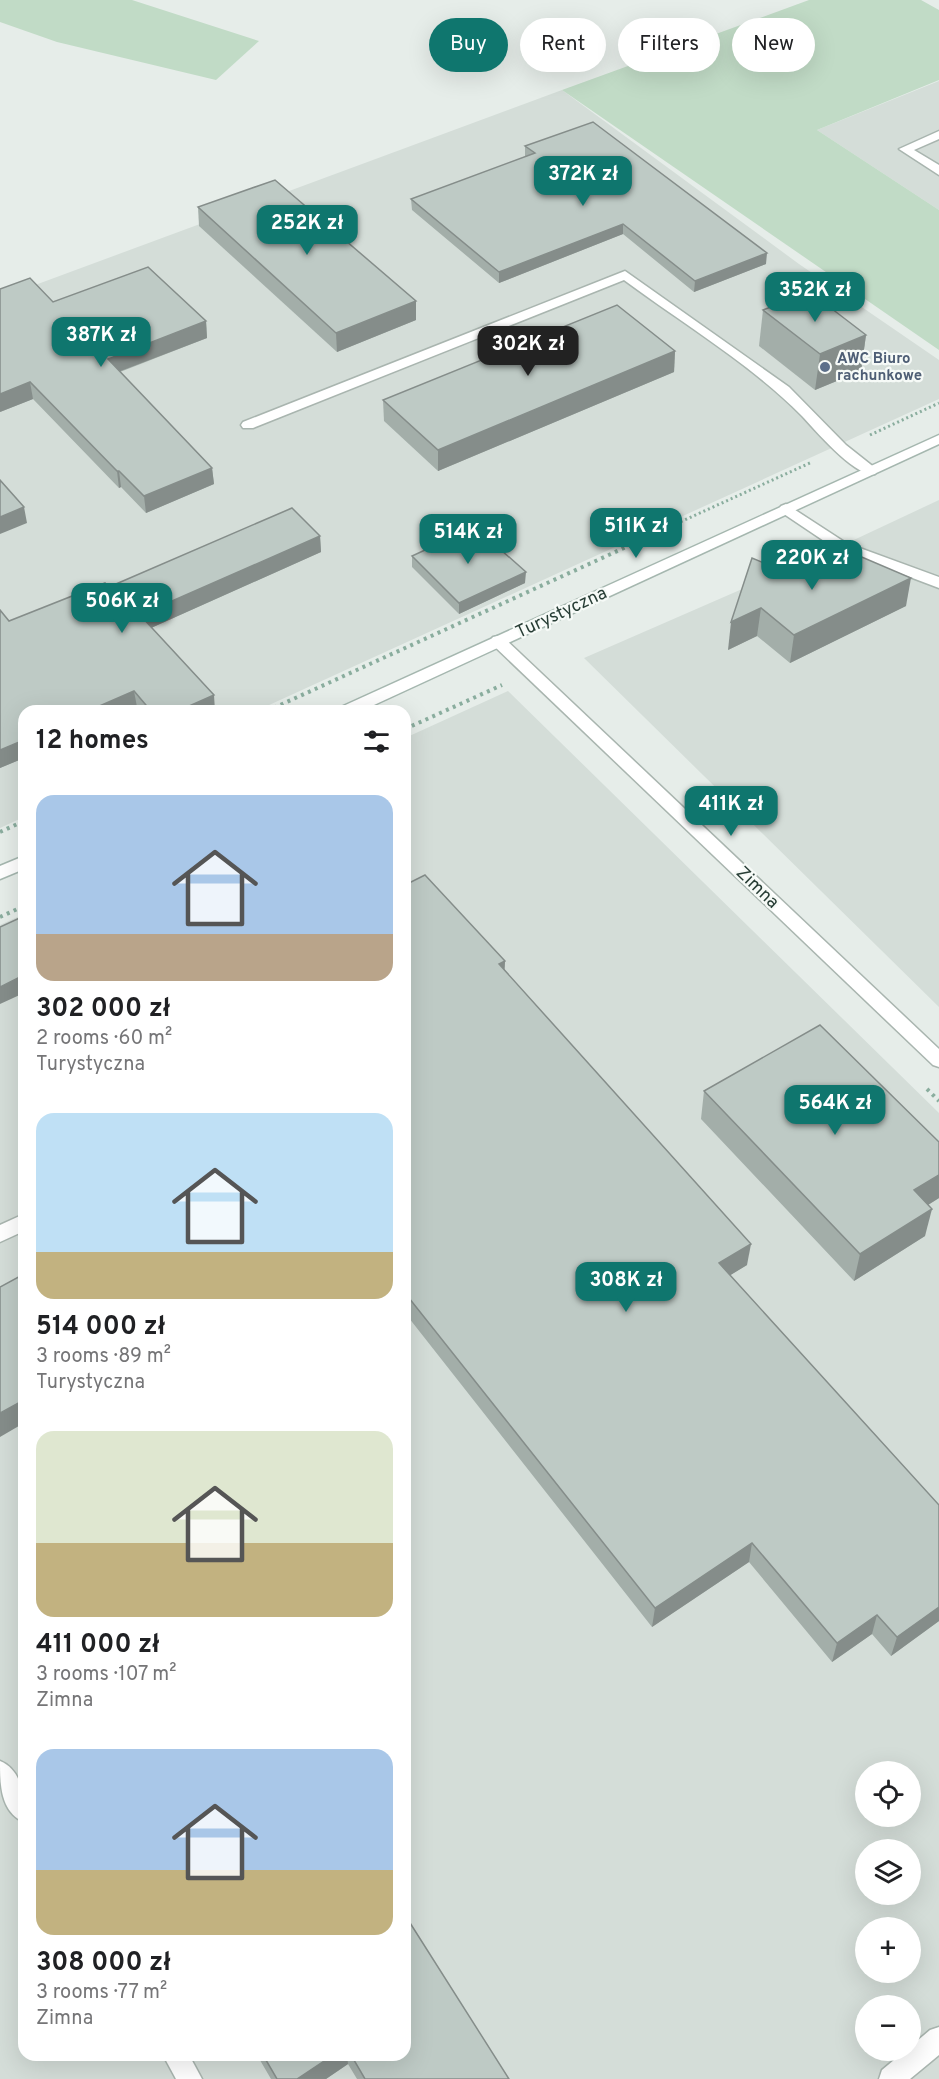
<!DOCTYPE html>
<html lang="en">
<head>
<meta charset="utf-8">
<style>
	:root { --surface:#fff; --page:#f2f2f2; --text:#202124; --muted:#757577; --accent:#0f766e }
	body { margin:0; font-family:Overpass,sans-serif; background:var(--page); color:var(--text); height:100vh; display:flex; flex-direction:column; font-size:22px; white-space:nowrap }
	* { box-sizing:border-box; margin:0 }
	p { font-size:20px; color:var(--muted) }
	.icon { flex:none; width:33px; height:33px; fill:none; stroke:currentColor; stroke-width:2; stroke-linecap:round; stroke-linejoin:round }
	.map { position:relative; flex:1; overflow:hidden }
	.side { position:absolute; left:18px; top:705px; width:393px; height:1356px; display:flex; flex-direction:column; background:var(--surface); border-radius:18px; box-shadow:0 6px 24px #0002 }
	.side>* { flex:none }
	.top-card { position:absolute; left:429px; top:18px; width:420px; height:54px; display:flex; gap:12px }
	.buttons { position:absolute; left:855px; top:1761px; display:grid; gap:12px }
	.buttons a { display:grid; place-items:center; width:66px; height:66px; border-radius:50%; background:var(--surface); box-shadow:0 6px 24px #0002; font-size:30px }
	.price { position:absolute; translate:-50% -51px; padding:0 14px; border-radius:12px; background:var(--accent); color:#fff; font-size:20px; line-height:39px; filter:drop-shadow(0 2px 3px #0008) }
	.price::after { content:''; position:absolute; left:50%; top:36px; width:18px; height:14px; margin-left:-9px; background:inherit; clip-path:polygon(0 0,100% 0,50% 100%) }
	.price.current { background:#222; color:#fff }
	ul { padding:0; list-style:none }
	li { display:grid; align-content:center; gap:12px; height:318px; padding:0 18px }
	li span { display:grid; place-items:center; height:186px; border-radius:18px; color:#555 }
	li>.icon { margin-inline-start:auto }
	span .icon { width:108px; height:108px; fill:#fffc; stroke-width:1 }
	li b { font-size:26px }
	h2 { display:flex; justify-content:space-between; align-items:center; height:72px; padding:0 18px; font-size:26px }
	.tag { padding:0 21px; border-radius:27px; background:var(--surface); box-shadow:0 6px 24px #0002; font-size:21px; line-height:54px }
	.tag.current { background:var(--accent); color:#fff }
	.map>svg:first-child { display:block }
</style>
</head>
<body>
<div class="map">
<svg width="939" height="2079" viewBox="0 0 939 2079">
	<rect width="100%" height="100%" fill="#e6ede9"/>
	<!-- built -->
	<g fill="#d4ddd8" fill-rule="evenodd">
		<polygon points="939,81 939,210 817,130"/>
		<polygon points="562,90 799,264 939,360 939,399 256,711 24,711 24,817 0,828 0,298"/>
		<polygon points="939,500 939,1007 584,658 841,546"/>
		<path d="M508,691L939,1113V2079H0V925L24,914V2055H405V738ZM866,1772H910V1816H866ZM866,1850H910V1894H866ZM866,1928H910V1972H866ZM866,2006H910V2050H866Z"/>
	</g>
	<!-- green -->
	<g fill="#c1dbc6">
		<polygon points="0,0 132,0 259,41 216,80 57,42 0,22"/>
		<polygon points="809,0 921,0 939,10 939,80 817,130 939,210 939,350 562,90"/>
	</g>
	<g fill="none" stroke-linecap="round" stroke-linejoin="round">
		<!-- lane casing -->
		<g stroke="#a9b5af" stroke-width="3">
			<g id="lane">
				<polygon points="939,131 939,139 914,150 939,165 939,175 899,149"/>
				<path d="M625,271L789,387L846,445L875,468L877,471L875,474C857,479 815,430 802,416C752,365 682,323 624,280L253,428H243L241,425L243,422Z"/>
				<polygon points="786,504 846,543 939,577 939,588 836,549 781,512 779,509 781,506"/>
				<polygon points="24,1214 24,1231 0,1242 0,1225"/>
				<path d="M0,1761C24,1771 24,1800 24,1822C0,1812 0,1783 0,1761Z"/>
				<polygon points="939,2027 939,2055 910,2079 879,2079 882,2070 906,2050 910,2050 910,2047 930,2030"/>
				<polygon points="163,2055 189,2055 202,2079 176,2079"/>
			</g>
		</g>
		<!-- street casing -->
		<g stroke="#a9b5af" stroke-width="3">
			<polygon id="street" points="498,636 503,637 939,1049 939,1067 933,1065 493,645 490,641 493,637"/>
		</g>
		<!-- secondary casing -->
		<g stroke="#a5b7af" stroke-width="3">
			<g id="secondary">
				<polygon points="939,435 939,444 361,711 339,711 341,707"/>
				<polygon points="24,856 24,869 0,879 0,866"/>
			</g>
		</g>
		<!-- path-far1 -->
		<g stroke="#8aad9e" stroke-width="3" stroke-dasharray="2 3" stroke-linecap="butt">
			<polyline points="870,435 939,403"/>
			<polyline points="667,528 812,462"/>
		</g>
		<!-- path -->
		<g stroke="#8aad9e" stroke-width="4" stroke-dasharray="3 4.5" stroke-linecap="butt">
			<polyline points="267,711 670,527"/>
			<polyline points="405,729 502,685"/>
			<polyline points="0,832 24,821"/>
			<polyline points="0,917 24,906"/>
			<polyline points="927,1089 939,1101"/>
		</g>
		<!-- lane -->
		<use href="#lane" fill="#fff" fill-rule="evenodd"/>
		<!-- street -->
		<use href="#street" fill="#fff" fill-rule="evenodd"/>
		<!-- secondary -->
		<use href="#secondary" fill="#fff" fill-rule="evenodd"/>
	</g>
	<!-- wall -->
	<g fill="#a3aea9">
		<polygon points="525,146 766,264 694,292 623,234 499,283 412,210 411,199 525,157"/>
		<polygon points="198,207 416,320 337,352 199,226"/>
		<polygon points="53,302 206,321 207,338 120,372 212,468 214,484 146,513 121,487 119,488 33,399 0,412"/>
		<polygon points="763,310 866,335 861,371 815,390 759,346"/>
		<polygon points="675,351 674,372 438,471 384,421 383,400"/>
		<polygon points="320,536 321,552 151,628 215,711 140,711 137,707 128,711 24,711 24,758 0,768 0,610 9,621 109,587"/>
		<polygon points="412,556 525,583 459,614 412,567"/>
		<polygon points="776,568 812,576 906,606 790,663 757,636 728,650"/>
		<polygon points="405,885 505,961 504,969 747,1265 730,1275 939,1505 939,1621 891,1656 872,1634 832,1662 749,1562 652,1627 405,1313"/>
		<polygon points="704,1091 939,1142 939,1198 928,1205 925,1236 854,1281 701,1119"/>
		<polygon points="257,2055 405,2055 509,2079 357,2079 348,2064 326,2079 271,2079"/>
	</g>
	<!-- shaded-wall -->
	<g fill="#858d8a">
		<polygon points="623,224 623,234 499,283 499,272"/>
		<polygon points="767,253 766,264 694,292 695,281"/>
		<polygon points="416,301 416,320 337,352 336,333"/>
		<polygon points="206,321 207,338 110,375 108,359"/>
		<polygon points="866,335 861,371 815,390 820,354"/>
		<polygon points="675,351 674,372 438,471 438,450"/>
		<polygon points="30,382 33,399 0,412 0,394"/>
		<polygon points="212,468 214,484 146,513 144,496"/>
		<polygon points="117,471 119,471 121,487 119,488"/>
		<polygon points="24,507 27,523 0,534 0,517"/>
		<polygon points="320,536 321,552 142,632 140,615"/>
		<polygon points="526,572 525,583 459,614 459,603"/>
		<polygon points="911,578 906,606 790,663 794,635"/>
		<polygon points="761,608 757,636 728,650 731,622"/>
		<polygon points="134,691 137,707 128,711 88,711"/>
		<polygon points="214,695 215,711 178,711"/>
		<polygon points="24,740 24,758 0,768 0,750"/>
		<polygon points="505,961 504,984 499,964"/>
		<polygon points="24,975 24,993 0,1004 0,987"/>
		<polygon points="939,1175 939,1198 907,1218 914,1190"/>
		<polygon points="932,1209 925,1236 854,1281 860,1254"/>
		<polygon points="751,1244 747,1265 716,1284 719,1263"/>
		<polygon points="24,1400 24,1423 0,1437 0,1413"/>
		<polygon points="752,1543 749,1562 652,1627 655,1608"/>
		<polygon points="939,1607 939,1621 891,1656 897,1637"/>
		<polygon points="877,1615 872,1634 832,1662 837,1643"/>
		<polygon points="333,2055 347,2055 348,2064 326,2079 297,2079"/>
	</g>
	<!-- building -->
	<g fill="#becac5" stroke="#858d8a" stroke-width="1.5">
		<polygon points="593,122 767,253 695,281 623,224 499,272 411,199 535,153 525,146"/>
		<polygon points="275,180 416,301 336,333 198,207"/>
		<polygon points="148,267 206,321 108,359 212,468 144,496 119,471 117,471 30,382 0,394 0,289 30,278 53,302"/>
		<polygon points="810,292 866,335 820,354 763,310"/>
		<polygon points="617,305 675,351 438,450 383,400"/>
		<polygon points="0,480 24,507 0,517"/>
		<polygon points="292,508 320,536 140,615 214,695 178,711 151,711 134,691 88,711 24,711 24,740 0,750 0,610 9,621 105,583 109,587"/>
		<polygon points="475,527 526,572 459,603 412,556"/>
		<polygon points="857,555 911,578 794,635 761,608 731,622 752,558 776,568 793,561 812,576"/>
		<polygon points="425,875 505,961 499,964 751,1244 719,1263 939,1505 939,1607 897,1637 877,1615 837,1643 752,1543 655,1608 405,1293 405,885"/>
		<polygon points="24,916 24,975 0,987 0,927"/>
		<polygon points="820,1025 939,1142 939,1175 914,1190 932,1209 860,1254 704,1091"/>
		<polygon points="24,1274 24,1400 0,1413 0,1287"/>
		<polygon points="405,1915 509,2079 365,2079 351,2055 405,2055"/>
		<polygon points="263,2055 333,2055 297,2079 277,2079"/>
	</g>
	<!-- markers -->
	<circle fill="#5c6f8a" stroke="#f6faf7" stroke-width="2" cx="825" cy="367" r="6"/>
	<g text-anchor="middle" stroke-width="4.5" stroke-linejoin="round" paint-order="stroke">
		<!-- far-service labels -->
		<g font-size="15" font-weight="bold" fill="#4e5e75" stroke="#f6faf7" text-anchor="start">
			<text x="837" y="363">AWC Biuro<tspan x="837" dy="17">rachunkowe</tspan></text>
		</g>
		<!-- street labels -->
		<g font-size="18" fill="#273d35" stroke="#f6faf7">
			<text transform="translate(561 612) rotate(-25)" y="6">Turystyczna</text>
			<text transform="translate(758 887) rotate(44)" y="6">Zimna</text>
		</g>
	</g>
</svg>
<div class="buttons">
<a><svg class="icon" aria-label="locate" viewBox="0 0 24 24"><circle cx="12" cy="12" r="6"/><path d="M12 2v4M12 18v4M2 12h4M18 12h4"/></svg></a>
<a><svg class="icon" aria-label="layers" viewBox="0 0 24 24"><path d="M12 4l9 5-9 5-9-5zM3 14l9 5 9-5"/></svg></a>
<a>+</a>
<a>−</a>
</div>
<b class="price" style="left:583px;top:207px">372K zł</b>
<b class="price" style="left:307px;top:256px">252K zł</b>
<b class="price" style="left:815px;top:323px">352K zł</b>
<b class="price" style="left:101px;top:368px">387K zł</b>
<b class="price current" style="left:528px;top:377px">302K zł</b>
<b class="price" style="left:636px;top:559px">511K zł</b>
<b class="price" style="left:468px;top:565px">514K zł</b>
<b class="price" style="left:812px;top:591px">220K zł</b>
<b class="price" style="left:122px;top:634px">506K zł</b>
<b class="price" style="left:731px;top:837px">411K zł</b>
<b class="price" style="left:835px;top:1136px">564K zł</b>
<b class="price" style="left:626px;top:1313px">308K zł</b>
<div class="top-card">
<a class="tag current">Buy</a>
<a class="tag">Rent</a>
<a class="tag">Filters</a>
<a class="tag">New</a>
</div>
<section class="side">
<h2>12 homes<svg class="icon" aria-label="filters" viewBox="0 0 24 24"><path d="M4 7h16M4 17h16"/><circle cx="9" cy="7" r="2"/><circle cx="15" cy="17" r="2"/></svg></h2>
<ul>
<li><span style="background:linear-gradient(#a9c7e8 75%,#b9a48a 0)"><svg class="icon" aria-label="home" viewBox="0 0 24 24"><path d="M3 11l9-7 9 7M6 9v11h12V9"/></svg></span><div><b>302 000 zł</b><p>2 rooms · 60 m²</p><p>Turystyczna</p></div></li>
<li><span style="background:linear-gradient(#bfe0f5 75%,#c2b280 0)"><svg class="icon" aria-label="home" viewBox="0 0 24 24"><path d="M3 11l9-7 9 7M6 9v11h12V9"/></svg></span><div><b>514 000 zł</b><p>3 rooms · 89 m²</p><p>Turystyczna</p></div></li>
<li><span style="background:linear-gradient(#dfe7d0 60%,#c2b280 0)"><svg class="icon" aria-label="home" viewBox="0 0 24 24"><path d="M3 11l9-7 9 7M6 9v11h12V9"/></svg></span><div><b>411 000 zł</b><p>3 rooms · 107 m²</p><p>Zimna</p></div></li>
<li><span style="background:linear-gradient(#a9c7e8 65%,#c2b280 0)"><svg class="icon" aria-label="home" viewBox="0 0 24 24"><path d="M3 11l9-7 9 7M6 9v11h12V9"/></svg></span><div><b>308 000 zł</b><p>3 rooms · 77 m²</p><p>Zimna</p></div></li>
</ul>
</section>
</div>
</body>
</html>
